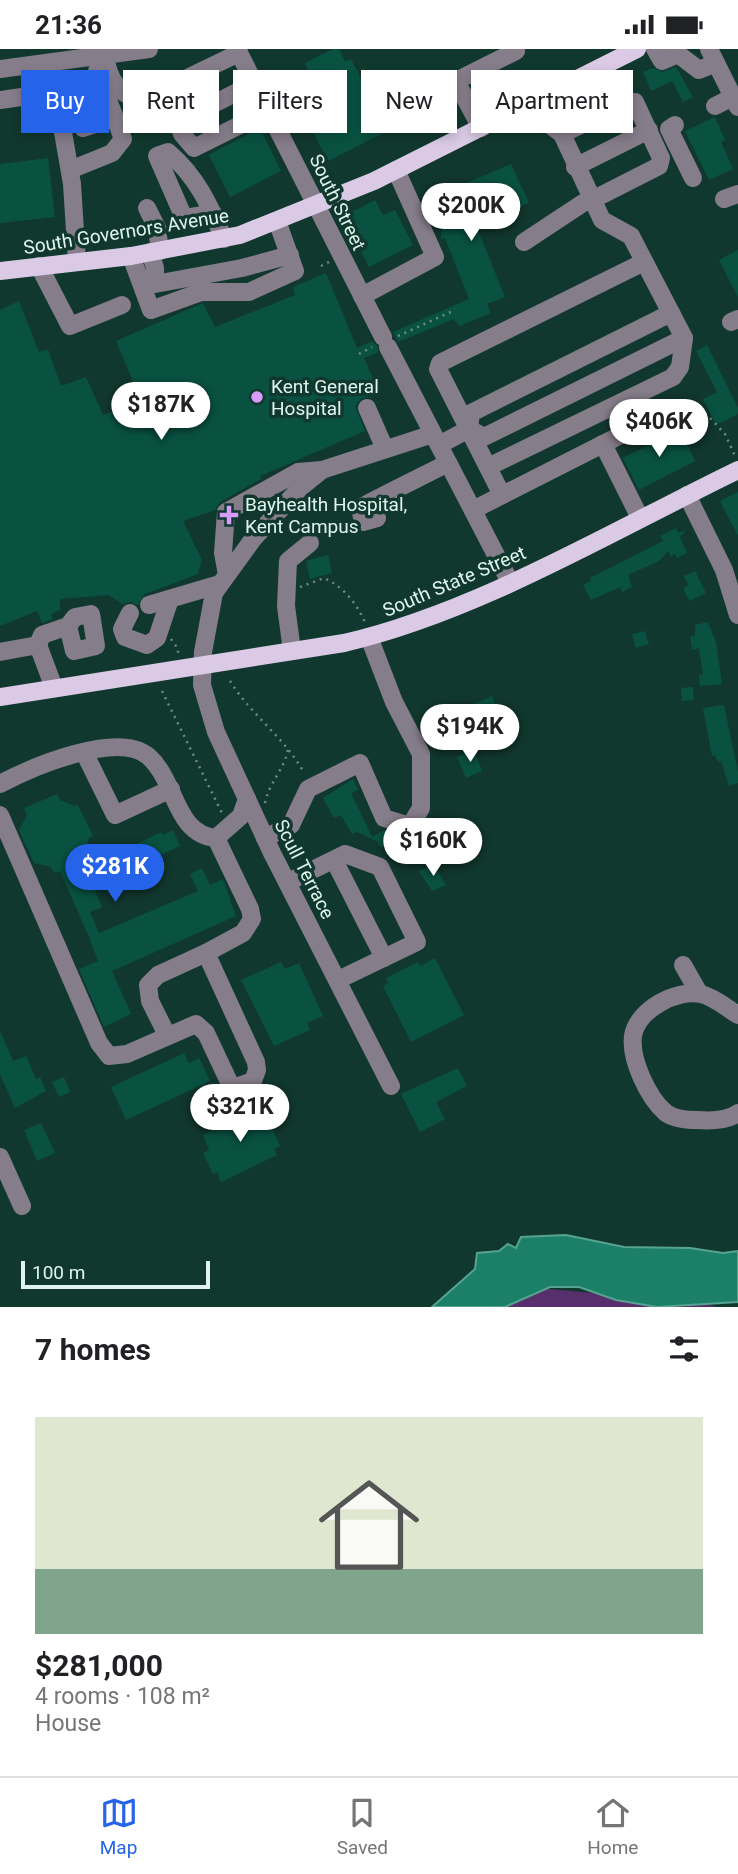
<!DOCTYPE html>
<html lang="en">
<head>
<meta charset="utf-8">
<style>
	:root { --surface:#fff; --page:#f6f6f6; --text:#202124; --muted:#757577; --line:#e0e0e0; --accent:#2563eb }
	body { margin:0; font-family:Roboto,sans-serif; background:var(--page); color:var(--text); height:100vh; display:flex; flex-direction:column; font-size:26px; white-space:nowrap }
	* { box-sizing:border-box; margin:0 }
	p { font-size:23px; color:var(--muted) }
	.icon { flex:none; width:38px; height:38px; fill:none; stroke:currentColor; stroke-width:2; stroke-linecap:round; stroke-linejoin:round }
	.map { position:relative; height:1258px; overflow:hidden }
	.sheet { display:flex; flex-direction:column; background:var(--surface); flex:1 }
	.sheet>* { flex:none }
	.banner { position:absolute; left:21px; top:21px; width:696px; height:63px; display:flex; gap:14px }
	.scale { position:absolute; left:21px; bottom:18px; width:189px; box-sizing:border-box; padding-left:7px; border:4px solid #dff4ec; border-top:0; font-size:19px; line-height:24px; white-space:nowrap; color:#dff4ec; -webkit-text-stroke:5px #11382e; paint-order:stroke }
	.price { position:absolute; translate:-50% -60px; padding:0 16px; border-radius:24px; background:#fff; color:#222; font-size:23px; line-height:46px; filter:drop-shadow(0 2px 4px #0008) }
	.price::after { content:''; position:absolute; left:50%; top:42px; width:21px; height:16px; margin-left:-10px; background:inherit; clip-path:polygon(0 0,100% 0,50% 100%) }
	.price.selected { background:var(--accent); color:#fff }
	ul { padding:0; list-style:none }
	li { display:grid; align-content:center; gap:14px; height:371px; padding:0 35px }
	li span { display:grid; place-items:center; height:217px; border-radius:0px; color:#555 }
	li>.icon { margin-inline-start:auto }
	span .icon { width:126px; height:126px; fill:#fffc; stroke-width:1 }
	li b { font-size:30px }
	h2 { display:flex; justify-content:space-between; align-items:center; height:84px; padding:0 35px; font-size:30px }
	.tag { padding:0 24px; border-radius:0px; background:var(--surface); box-shadow:0 4px 10px #0003; font-size:24px; line-height:63px }
	.tag.selected { background:var(--accent); color:#fff }
	.status { display:flex; justify-content:space-between; align-items:center; height:49px; padding:0 35px; background:var(--surface); direction:ltr }
	.status svg { height:19px; fill:currentColor }
	.tabs { display:flex; justify-content:space-around; align-items:center; height:98px; border-top:2px solid var(--line); background:var(--surface); font-size:19px; color:var(--muted) }
	.tabs a { display:grid; justify-items:center; gap:4px }
	.tabs .selected { color:var(--accent) }
	.map>svg:first-child { display:block }
</style>
</head>
<body>
<div class="status"><b>21:36</b><svg viewBox="0 0 49 12"><path d="M0 12V9h3v3zM5 12V6h3v6zM10 12V3h3v9zM15 12V0h3v12zM26 1h20v11H26zM47 4h2v5h-2z"/></svg></div>
<div class="map">
<svg width="738" height="1258" viewBox="0 0 738 1258">
	<rect width="100%" height="100%" fill="#11382e"/>
	<!-- green -->
	<polygon fill="#572f6d" points="526,1238 706,1254 715,1258 500,1258"/>
	<!-- water -->
	<polygon fill="#1c8069" stroke="#56a390" stroke-width="2" points="566,1186 624,1198 690,1199 723,1204 738,1202 738,1253 657,1258 616,1251 579,1238 550,1238 505,1258 432,1258 475,1220 477,1204 499,1202 508,1195 516,1199 521,1188"/>
	<!-- building -->
	<g fill="#095242">
		<polygon points="333,0 339,0 345,13 351,10 367,41 362,44 381,85 328,112 291,39 312,29 305,14"/>
		<polygon points="676,18 693,48 683,53 672,32 651,42 643,23 653,19 662,23"/>
		<polygon points="715,68 725,91 721,93 733,120 709,131 685,82"/>
		<polygon points="260,79 281,122 230,148 209,106"/>
		<polygon points="48,109 55,168 0,174 0,115"/>
		<polygon points="511,115 529,154 476,176 505,248 487,255 491,264 459,277 454,270 398,293 393,283 469,250 445,189 441,190 442,181 429,150"/>
		<polygon points="375,151 383,166 395,161 413,196 369,218 344,167"/>
		<polygon points="738,201 738,248 719,211"/>
		<polygon points="326,224 357,299 372,292 377,297 378,303 364,309 380,346 362,349 355,357 365,382 260,427 261,430 220,453 215,461 183,472 202,511 198,525 145,545 138,556 130,553 123,555 108,546 60,550 60,561 51,565 53,570 42,574 37,562 0,577 0,261 19,252 39,303 48,300 61,337 86,328 103,366 141,351 116,292 203,254 215,278 295,246 293,238"/>
		<polygon points="707,296 738,359 738,365 716,376 703,350 717,343 696,302"/>
		<polygon points="680,380 695,412 639,441 623,409"/>
		<polygon points="738,443 738,487 720,452"/>
		<polygon points="676,479 678,484 686,481 680,488 687,504 677,509 675,505 671,508 668,502 659,512 628,526 632,538 622,543 620,538 591,551 583,536 591,532 590,529 663,492 660,487"/>
		<polygon points="328,506 332,524 310,530 306,512"/>
		<polygon points="695,522 706,544 689,552 683,539 688,536 684,527"/>
		<polygon points="708,573 716,593 722,635 700,637 699,626 703,625 699,599 692,601 690,588 695,587 695,576"/>
		<polygon points="645,582 649,595 636,599 632,585"/>
		<polygon points="693,638 694,651 682,652 681,639"/>
		<polygon points="492,647 496,657 488,660 486,668 453,685 447,672 460,667 458,662"/>
		<polygon points="724,656 738,723 738,734 729,737 721,712 718,713 715,706 712,707 703,659"/>
		<polygon points="474,701 482,722 466,729 457,708"/>
		<polygon points="353,730 358,741 351,744 372,788 384,781 394,784 397,790 381,799 378,793 357,783 352,785 341,766 334,769 323,749"/>
		<polygon points="57,745 60,751 74,757 78,756 93,787 89,789 84,804 87,810 82,812 102,858 90,863 99,884 198,842 190,825 202,819 210,836 223,830 236,867 112,922 131,965 104,978 79,920 98,912 89,888 60,822 54,824 51,818 34,814 19,781 27,766 24,759"/>
		<polygon points="448,769 459,790 435,802 425,782"/>
		<polygon points="173,781 180,797 161,806 163,811 152,816 150,813 126,824 119,811 130,806 127,800 161,783 163,786"/>
		<polygon points="434,815 446,836 432,842 419,822"/>
		<polygon points="435,909 464,966 411,993 383,937 388,934 386,929 418,913 420,917"/>
		<polygon points="281,913 285,920 299,914 323,967 307,974 310,981 274,997 241,931"/>
		<polygon points="0,982 13,1012 26,1007 36,1030 40,1028 46,1042 15,1059 0,1025"/>
		<polygon points="184,1004 189,1014 199,1009 210,1032 126,1071 111,1038"/>
		<polygon points="458,1019 467,1037 436,1053 445,1070 420,1083 401,1045"/>
		<polygon points="64,1028 70,1043 59,1048 52,1033"/>
		<polygon points="242,1062 244,1068 257,1062 260,1069 266,1066 280,1097 274,1100 277,1106 221,1133 217,1123 213,1125 203,1104 209,1101 203,1086 214,1081 212,1076"/>
		<polygon points="41,1074 55,1104 37,1112 24,1081"/>
	</g>
	<g fill="none" stroke-linecap="round" stroke-linejoin="round">
		<!-- path -->
		<g stroke="#6d8c83" stroke-width="2.5" stroke-dasharray="2 5" stroke-linecap="butt">
			<polyline points="321,217 329,213"/>
			<polyline points="398,287 455,261"/>
			<polyline points="359,305 372,298"/>
			<polyline points="684,366 706,372 710,369 725,385 735,407"/>
			<path d="M300,538L324,529C344,538 356,554 365,573"/>
			<polyline points="171,590 178,600 178,605"/>
			<path d="M230,632C251,666 286,690 304,724"/>
			<polyline points="162,642 222,764"/>
			<path d="M265,754C269,733 285,720 288,700"/>
		</g>
		<!-- minor -->
		<g stroke="#857d8a" stroke-width="18">
			<polyline points="237,0 383,288"/>
			<polyline points="655,0 662,12 678,5 699,21 716,14"/>
			<polyline points="709,0 738,58"/>
			<path d="M105,7C108,29 120,50 144,50L239,4"/>
			<polyline points="0,20 149,0"/>
			<polyline points="255,34 178,73 182,85 194,99 268,62"/>
			<polyline points="56,43 68,41 75,45 83,79 115,69"/>
			<polyline points="0,51 56,43 72,135 77,213"/>
			<polyline points="525,57 562,85 555,67 556,42"/>
			<polyline points="715,57 733,48"/>
			<polyline points="675,76 669,80 693,129"/>
			<polyline points="481,79 456,32 516,2 515,0"/>
			<polyline points="575,118 649,81"/>
			<polyline points="70,121 112,104 123,90 97,22"/>
			<polyline points="724,150 738,145"/>
			<polyline points="147,159 157,179 160,202"/>
			<path d="M213,164L184,169L157,107L168,103C197,128 209,155 224,190"/>
			<polyline points="150,203 155,219 155,235 242,219 290,206"/>
			<polyline points="131,207 151,261 201,243 249,243 295,222 277,172"/>
			<polyline points="39,217 70,277 122,256"/>
			<polyline points="362,247 435,208 396,121"/>
			<polyline points="731,273 738,270"/>
			<polyline points="388,298 510,533"/>
			<polyline points="367,359 385,400"/>
			<polyline points="469,380 471,364 671,264"/>
			<polyline points="469,380 484,388 684,289"/>
			<polyline points="439,396 469,380"/>
			<polyline points="488,418 673,328 680,318 684,289 631,187 602,171 562,85 629,53 635,53 661,109 659,117 592,151 583,154 524,193"/>
			<polyline points="502,446 438,320 440,314 644,213"/>
			<polyline points="687,446 724,521 738,566"/>
			<path d="M371,453L377,469L363,473L360,459C389,443 419,429 448,414"/>
			<polyline points="473,461 603,395"/>
			<polyline points="640,469 603,395 670,361"/>
			<polyline points="227,526 223,504 226,463 298,423 322,421"/>
			<polyline points="149,556 220,535"/>
			<polyline points="130,564 122,580 125,588 147,596 157,589 170,550"/>
			<polyline points="38,596 42,586 68,577 74,602 96,597 91,565 75,568 68,577"/>
			<polyline points="292,602 286,557 288,512 310,494"/>
			<polyline points="0,603 38,596 54,639"/>
			<polyline points="84,703 115,766 171,740"/>
			<path d="M0,735C30,719 117,681 148,707C177,732 174,785 216,789L250,860L252,870L243,884L206,904L256,1013L257,1021L253,1032L236,1038L230,1035L206,984L196,975L127,1005L109,1007L99,994L0,766"/>
			<polyline points="216,789 241,767 247,750"/>
			<polyline points="265,789 291,776 308,740 360,714 384,769 410,777 421,759 421,705 394,653 369,588"/>
			<polyline points="334,811 384,909"/>
			<polyline points="288,833 345,805 380,818 417,893 338,931"/>
			<polyline points="683,916 699,944"/>
			<path d="M738,966C727,959 714,948 701,945C676,940 637,961 633,987C630,1010 648,1049 666,1064C674,1070 687,1071 697,1071C710,1072 727,1072 738,1064"/>
			<polyline points="167,986 150,952 148,936 158,926 206,904"/>
			<polyline points="391,1037 272,804 216,683 202,636 203,603 214,544 253,490 301,438 322,421 433,385"/>
			<polyline points="0,1108 22,1157"/>
		</g>
		<!-- major -->
		<g stroke="#dacae5" stroke-width="18">
			<polyline points="0,222 131,207 240,186 374,132 637,0"/>
			<path d="M0,648L344,594C478,563 614,481 738,421"/>
		</g>
	</g>
	<!-- markers -->
	<g fill="#d79bf9" stroke="#11382e" stroke-width="2.5">
		<circle cx="257" cy="348" r="7"/>
		<path d="M225.5 455.5h7v7h7v7h-7v7h-7v-7h-7v-7h7z"/>
	</g>
	<g text-anchor="middle" stroke-width="7" stroke-linejoin="round" paint-order="stroke">
		<!-- street labels -->
		<g font-size="19" fill="#dff4ec" stroke="#11382e">
			<text transform="translate(338 153) rotate(64)" y="7">South Street</text>
			<text transform="translate(126 182) rotate(-9)" y="7">South Governors Avenue</text>
			<text transform="translate(454 532) rotate(-23)" y="7">South State Street</text>
			<text transform="translate(305 820) rotate(63)" y="7">Scull Terrace</text>
		</g>
		<!-- poi labels -->
		<g font-size="19" fill="#dff4ec" stroke="#11382e" text-anchor="start">
			<text x="271" y="344">Kent General<tspan x="271" dy="22">Hospital</tspan></text>
			<text x="245" y="462">Bayhealth Hospital,<tspan x="245" dy="22">Kent Campus</tspan></text>
		</g>
	</g>
</svg>
<div class="scale">100 m</div>
<b class="price" style="left:471px;top:194px">$200K</b>
<b class="price" style="left:161px;top:393px">$187K</b>
<b class="price" style="left:659px;top:410px">$406K</b>
<b class="price" style="left:470px;top:715px">$194K</b>
<b class="price" style="left:433px;top:829px">$160K</b>
<b class="price selected" style="left:115px;top:855px">$281K</b>
<b class="price" style="left:240px;top:1095px">$321K</b>
<div class="banner">
<a class="tag selected">Buy</a>
<a class="tag">Rent</a>
<a class="tag">Filters</a>
<a class="tag">New</a>
<a class="tag">Apartment</a>
</div>
</div>
<section class="sheet">
<h2>7 homes<svg class="icon" aria-label="filters" viewBox="0 0 24 24"><path d="M4 7h16M4 17h16"/><circle cx="9" cy="7" r="2"/><circle cx="15" cy="17" r="2"/></svg></h2>
<ul>
<li><span style="background:linear-gradient(#dfe7d0 70%,#7fa58c 0)"><svg class="icon" aria-label="home" viewBox="0 0 24 24"><path d="M3 11l9-7 9 7M6 9v11h12V9"/></svg></span><div><b>$281,000</b><p>4 rooms · 108 m²</p><p>House</p></div></li>
</ul>
</section>
<nav class="tabs">
<a class="selected"><svg class="icon" aria-label="map" viewBox="0 0 24 24"><path d="M3 6l6-2 6 2 6-2v14l-6 2-6-2-6 2zM9 4v14M15 6v14"/></svg>Map</a>
<a><svg class="icon" aria-label="saved" viewBox="0 0 24 24"><path d="M7 4h10v16l-5-4-5 4z"/></svg>Saved</a>
<a><svg class="icon" aria-label="home" viewBox="0 0 24 24"><path d="M3 11l9-7 9 7M6 9v11h12V9"/></svg>Home</a>
</nav>
</body>
</html>
